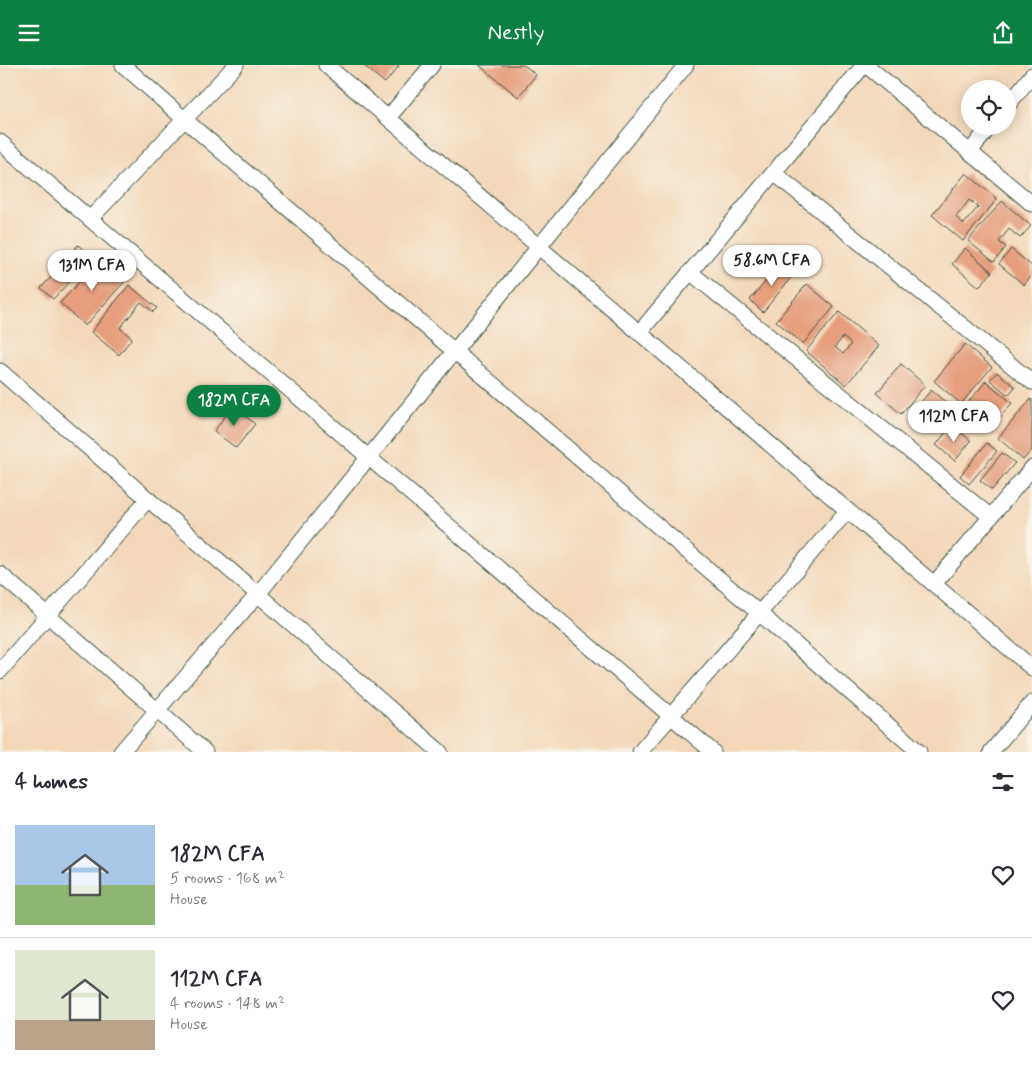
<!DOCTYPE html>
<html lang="en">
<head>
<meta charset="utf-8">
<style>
	:root { --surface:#fff; --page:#f7f7f7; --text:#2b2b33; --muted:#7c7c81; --line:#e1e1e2; --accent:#0b8043 }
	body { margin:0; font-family:Mynerve,sans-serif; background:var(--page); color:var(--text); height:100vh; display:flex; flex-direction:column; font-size:19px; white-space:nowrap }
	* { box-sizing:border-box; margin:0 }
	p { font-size:16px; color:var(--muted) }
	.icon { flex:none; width:28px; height:28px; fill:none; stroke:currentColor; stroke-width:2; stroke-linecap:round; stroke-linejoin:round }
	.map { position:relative; height:687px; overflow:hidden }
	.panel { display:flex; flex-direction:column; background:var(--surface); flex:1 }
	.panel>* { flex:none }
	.controls { position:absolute; left:961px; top:15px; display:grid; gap:10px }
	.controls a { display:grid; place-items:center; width:55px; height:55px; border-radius:50%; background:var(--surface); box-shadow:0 2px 12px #0003; font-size:25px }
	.price { position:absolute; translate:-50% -42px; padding:0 11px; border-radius:18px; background:#fff; color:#222; font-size:16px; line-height:32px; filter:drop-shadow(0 1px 2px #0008) }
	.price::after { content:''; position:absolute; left:50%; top:30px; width:15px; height:11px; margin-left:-8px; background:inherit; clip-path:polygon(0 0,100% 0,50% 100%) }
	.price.on { background:var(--accent); color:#fff }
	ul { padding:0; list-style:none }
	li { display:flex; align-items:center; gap:15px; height:125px; padding:0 15px }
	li+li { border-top:1px solid var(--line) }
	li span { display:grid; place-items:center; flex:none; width:140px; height:100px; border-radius:0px; color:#555 }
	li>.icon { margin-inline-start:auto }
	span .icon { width:60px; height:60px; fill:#fffc; stroke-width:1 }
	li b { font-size:21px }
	h2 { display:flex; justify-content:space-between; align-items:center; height:60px; padding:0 15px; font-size:21px }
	header { display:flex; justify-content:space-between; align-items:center; height:65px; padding:0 15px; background:var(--accent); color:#fff; font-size:22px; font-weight:600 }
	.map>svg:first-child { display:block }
</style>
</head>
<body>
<header><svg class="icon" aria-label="menu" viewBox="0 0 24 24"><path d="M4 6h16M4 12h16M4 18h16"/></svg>Nestly<svg class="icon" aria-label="share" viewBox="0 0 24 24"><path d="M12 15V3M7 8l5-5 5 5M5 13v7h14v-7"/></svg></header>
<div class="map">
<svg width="1032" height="687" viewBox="0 0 1032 687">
	<rect width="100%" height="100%" fill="#f7f3e8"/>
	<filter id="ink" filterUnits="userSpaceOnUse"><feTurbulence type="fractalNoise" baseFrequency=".02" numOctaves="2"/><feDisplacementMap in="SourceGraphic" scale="10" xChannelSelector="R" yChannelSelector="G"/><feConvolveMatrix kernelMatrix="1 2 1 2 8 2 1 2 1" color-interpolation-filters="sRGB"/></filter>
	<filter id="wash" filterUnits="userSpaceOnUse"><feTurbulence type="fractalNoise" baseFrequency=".0096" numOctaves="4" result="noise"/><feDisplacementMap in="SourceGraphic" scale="20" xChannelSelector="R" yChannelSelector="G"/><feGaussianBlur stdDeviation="1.12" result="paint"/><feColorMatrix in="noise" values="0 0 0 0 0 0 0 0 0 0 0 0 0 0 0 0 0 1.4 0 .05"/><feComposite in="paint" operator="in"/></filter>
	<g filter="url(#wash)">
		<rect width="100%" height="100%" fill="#f3d9ba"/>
		<g id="blocks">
			<!-- building -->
			<g fill="#e69e7c" fill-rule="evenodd">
				<polygon points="363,0 398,0 399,1 385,18"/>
				<polygon points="479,0 524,0 536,10 518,32"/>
				<path d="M966,108L997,134L963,176L932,150ZM969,135L978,142L964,159L956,152Z"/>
				<polygon points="1002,136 1031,161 1020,173 1009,164 999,177 1006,182 994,197 968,176"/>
				<polygon points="78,180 91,191 77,208 64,197"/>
				<polygon points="965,183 992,207 979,222 952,199"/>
				<polygon points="1011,184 1032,201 1032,210 1024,220 999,199"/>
				<polygon points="100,194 125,216 85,261 60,238"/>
				<polygon points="781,198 794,209 763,247 750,235"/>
				<polygon points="59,203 72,214 53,234 41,223"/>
				<polygon points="807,219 834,242 803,279 776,256"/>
				<polygon points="129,220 157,243 153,247 141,237 120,263 132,273 119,290 91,267"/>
				<path d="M839,247L879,281L846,320L806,286ZM843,272L851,279L843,289L835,282Z"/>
				<polygon points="965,279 992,302 961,339 934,316"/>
				<polygon points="901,299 925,320 901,349 877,328"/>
				<polygon points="997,307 1015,322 1008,330 990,315"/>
				<polygon points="986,316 1012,338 991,363 965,341"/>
				<polygon points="931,325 955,345 940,363 916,343"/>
				<polygon points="1031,334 1032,335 1032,385 1023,395 998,373"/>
				<polygon points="233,341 255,359 236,383 214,366"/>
				<polygon points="952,360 971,376 955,396 936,380"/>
				<polygon points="987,378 997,386 969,419 960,411"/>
				<polygon points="1002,388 1015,398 992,425 980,415"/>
			</g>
		</g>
	</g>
	<g filter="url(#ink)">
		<use href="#blocks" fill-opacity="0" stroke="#3f5448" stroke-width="1"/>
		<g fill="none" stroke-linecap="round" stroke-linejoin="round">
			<!-- minor casing -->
			<g stroke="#3f5448" stroke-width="17">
				<g id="minor">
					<polyline points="123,0 184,54 759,548 919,687"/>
					<polyline points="326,0 1032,603"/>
					<polyline points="866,0 1032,139"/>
					<polyline points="1008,40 1032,10"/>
					<polyline points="388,53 432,0"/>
					<polyline points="0,77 713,687"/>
					<polyline points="970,87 990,61"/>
					<polyline points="774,108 1032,317"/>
					<polyline points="90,154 236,0"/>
					<polyline points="690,207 991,452"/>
					<polyline points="639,268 864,0"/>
					<polyline points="0,306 440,687"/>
					<polyline points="0,509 205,687"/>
					<polyline points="934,519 1032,403"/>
					<polyline points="0,606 148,434"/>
					<polyline points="121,687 258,529 686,0"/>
					<polyline points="640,687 847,446"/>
					<polyline points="991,687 1032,638"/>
				</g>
			</g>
			<!-- minor -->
			<use href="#minor" stroke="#fff" stroke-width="15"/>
		</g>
	</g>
</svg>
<div class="controls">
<a><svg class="icon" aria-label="locate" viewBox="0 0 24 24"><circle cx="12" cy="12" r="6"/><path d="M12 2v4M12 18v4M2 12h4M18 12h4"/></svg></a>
</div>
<b class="price" style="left:772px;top:222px">58.6M CFA</b>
<b class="price" style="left:92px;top:227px">131M CFA</b>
<b class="price on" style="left:234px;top:362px">182M CFA</b>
<b class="price" style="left:954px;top:378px">112M CFA</b>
</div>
<section class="panel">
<h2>4 homes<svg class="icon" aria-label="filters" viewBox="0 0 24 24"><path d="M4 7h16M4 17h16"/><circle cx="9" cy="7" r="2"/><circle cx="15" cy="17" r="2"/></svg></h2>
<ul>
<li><span style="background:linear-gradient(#a9c7e8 60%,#8fb573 0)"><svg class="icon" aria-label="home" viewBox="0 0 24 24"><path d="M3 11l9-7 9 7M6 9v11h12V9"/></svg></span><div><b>182M CFA</b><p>5 rooms · 168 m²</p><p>House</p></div><svg class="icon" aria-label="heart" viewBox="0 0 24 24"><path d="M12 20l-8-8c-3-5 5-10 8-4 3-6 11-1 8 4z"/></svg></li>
<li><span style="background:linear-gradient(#dfe7d0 70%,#b9a48a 0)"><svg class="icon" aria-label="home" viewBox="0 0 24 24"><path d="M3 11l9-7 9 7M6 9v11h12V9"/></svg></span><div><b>112M CFA</b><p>4 rooms · 148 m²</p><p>House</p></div><svg class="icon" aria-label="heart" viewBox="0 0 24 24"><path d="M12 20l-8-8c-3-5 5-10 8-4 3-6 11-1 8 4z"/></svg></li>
</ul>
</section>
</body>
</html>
